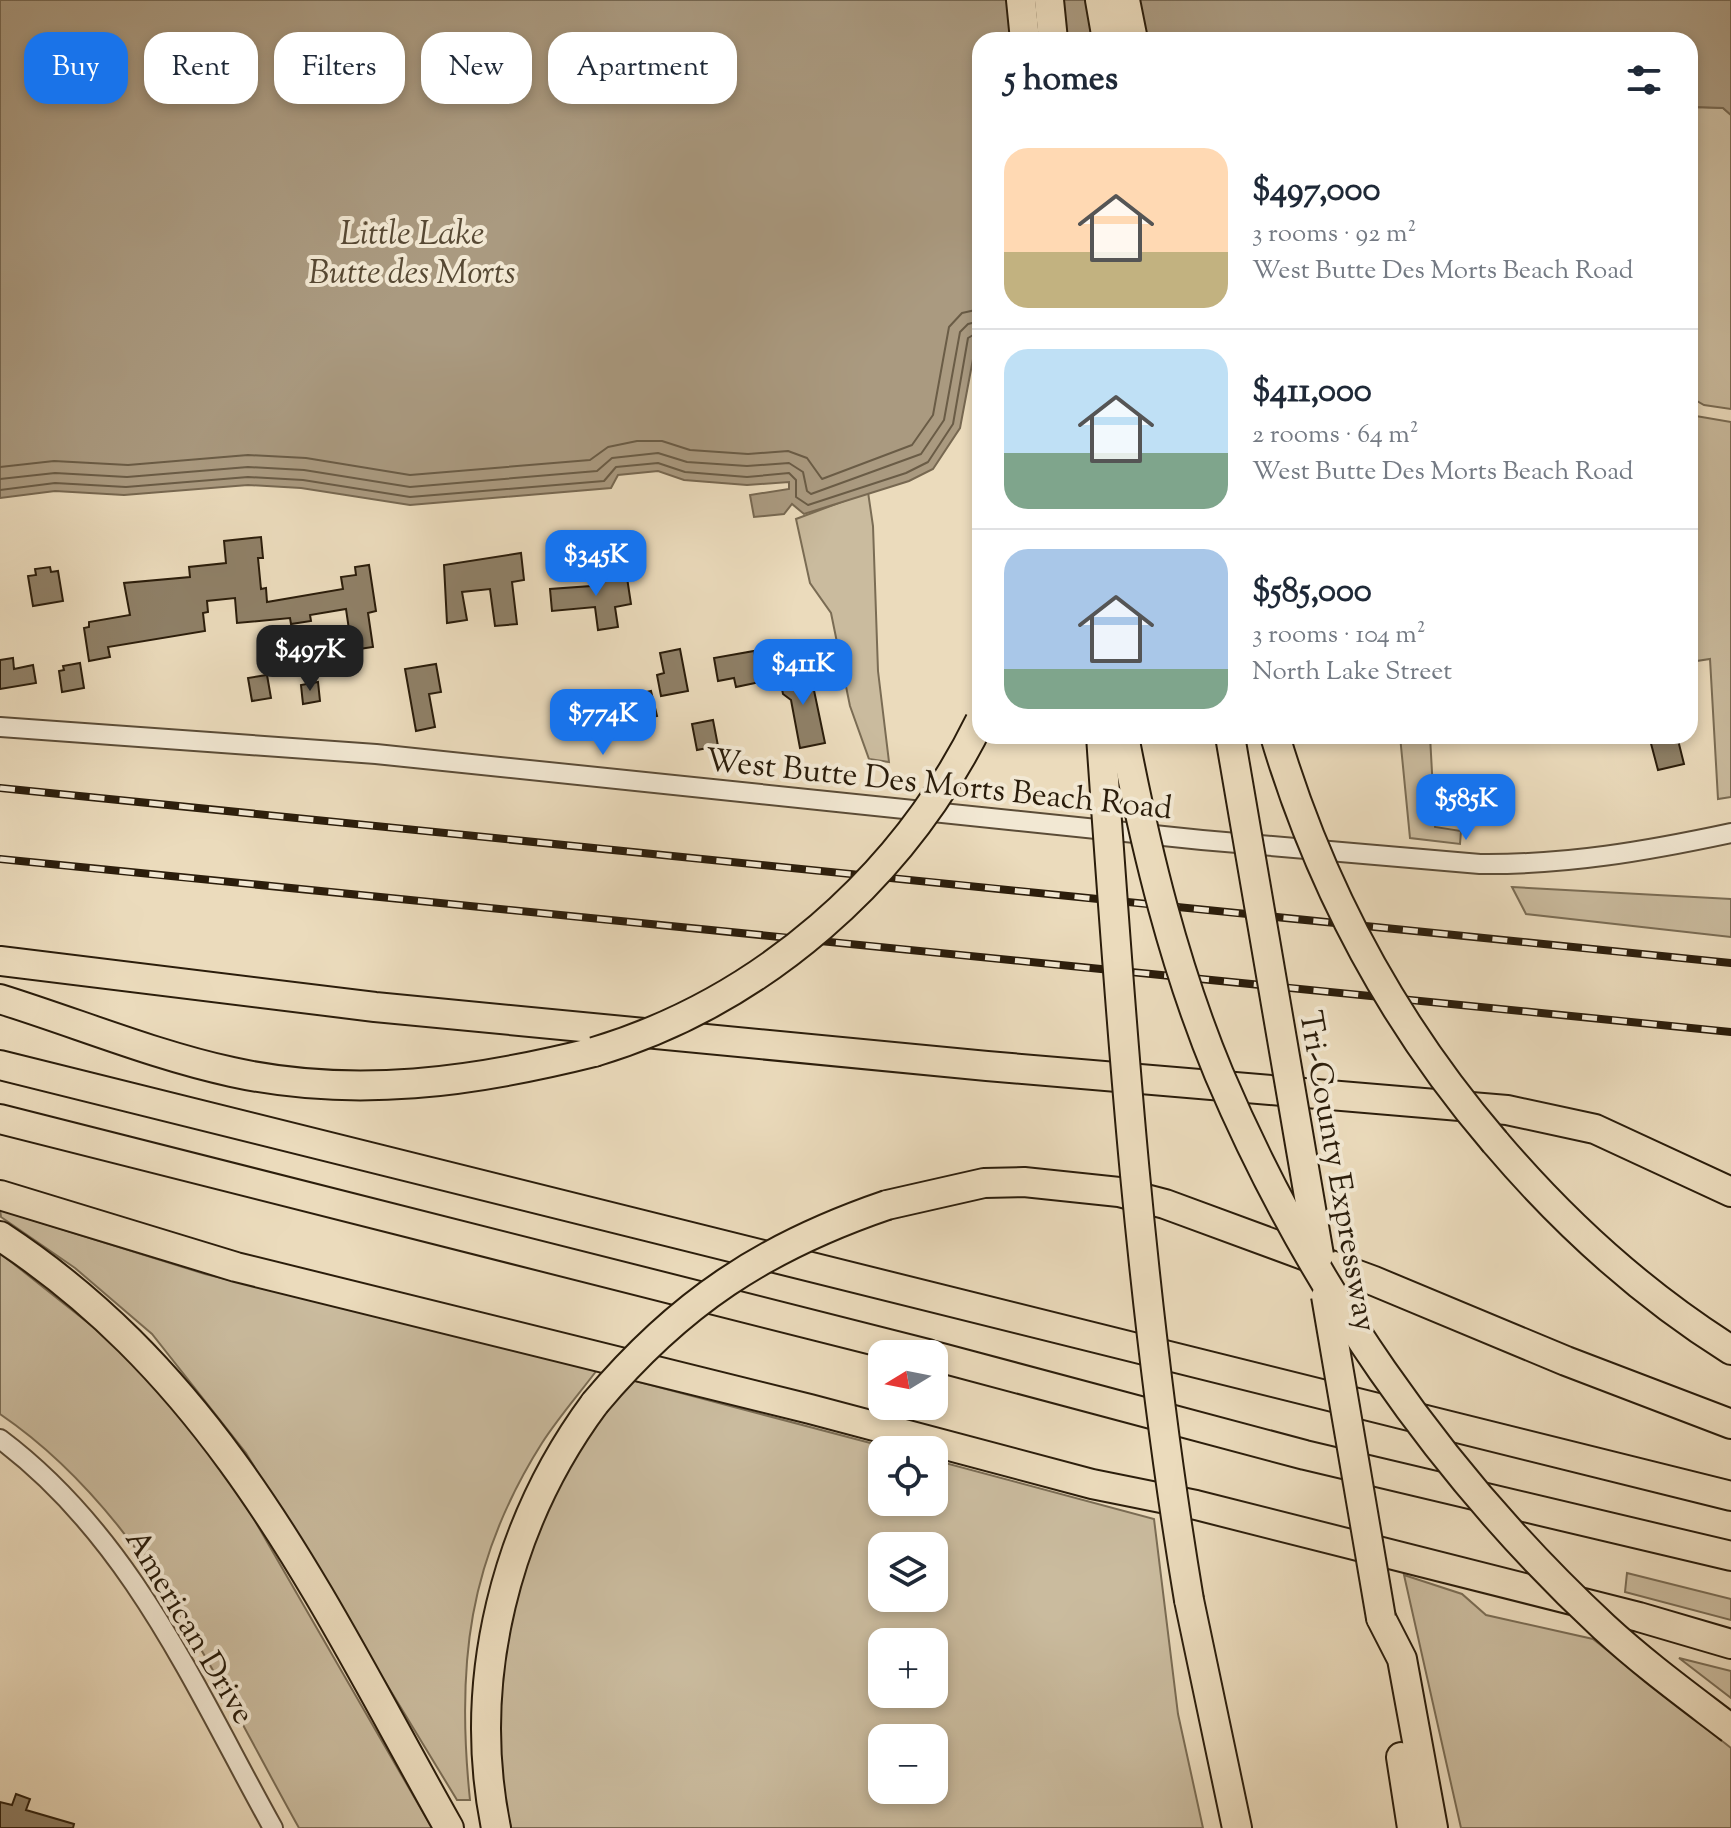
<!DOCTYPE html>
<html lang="en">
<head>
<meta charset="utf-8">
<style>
	:root { --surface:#fff; --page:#f2f2f3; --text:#1f2937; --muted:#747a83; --line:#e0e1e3; --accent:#1a73e8 }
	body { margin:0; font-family:"Sorts Mill Goudy",serif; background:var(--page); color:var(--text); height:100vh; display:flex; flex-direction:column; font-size:30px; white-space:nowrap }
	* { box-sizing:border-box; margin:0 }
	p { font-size:26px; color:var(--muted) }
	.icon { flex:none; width:44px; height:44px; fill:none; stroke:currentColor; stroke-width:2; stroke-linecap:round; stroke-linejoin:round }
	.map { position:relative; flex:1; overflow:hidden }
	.details { position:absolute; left:972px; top:32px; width:726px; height:712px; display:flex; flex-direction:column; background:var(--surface); border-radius:24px; box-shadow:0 4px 12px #0003 }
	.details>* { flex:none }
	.hud { position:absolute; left:24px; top:32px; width:760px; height:72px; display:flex; gap:16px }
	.needle { width:52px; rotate:260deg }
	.controls { position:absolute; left:868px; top:1340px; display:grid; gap:16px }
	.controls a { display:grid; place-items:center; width:80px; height:80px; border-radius:16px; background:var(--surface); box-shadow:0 4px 12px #0003; font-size:40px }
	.price { position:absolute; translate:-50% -68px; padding:0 18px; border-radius:16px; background:var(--accent); color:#fff; font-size:26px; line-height:52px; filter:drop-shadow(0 2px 4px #0008) }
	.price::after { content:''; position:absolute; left:50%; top:48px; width:24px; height:18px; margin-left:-12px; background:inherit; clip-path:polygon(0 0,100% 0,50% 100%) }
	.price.selected { background:#222; color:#fff }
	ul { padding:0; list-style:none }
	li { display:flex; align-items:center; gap:24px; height:200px; padding:0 32px }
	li+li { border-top:2px solid var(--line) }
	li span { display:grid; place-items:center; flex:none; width:224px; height:160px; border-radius:24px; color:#555 }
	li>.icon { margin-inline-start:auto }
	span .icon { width:96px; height:96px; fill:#fffc; stroke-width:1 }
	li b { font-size:34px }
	h2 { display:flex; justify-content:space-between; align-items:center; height:96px; padding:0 32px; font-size:34px }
	.pill { padding:0 28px; border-radius:24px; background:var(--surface); box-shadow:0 4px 12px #0003; font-size:28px; line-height:72px }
	.pill.selected { background:var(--accent); color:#fff }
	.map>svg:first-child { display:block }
</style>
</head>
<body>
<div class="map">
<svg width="1731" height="1828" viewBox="0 0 1731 1828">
	<rect width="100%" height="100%" fill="#ebdbbc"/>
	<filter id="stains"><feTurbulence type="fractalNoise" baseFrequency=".0025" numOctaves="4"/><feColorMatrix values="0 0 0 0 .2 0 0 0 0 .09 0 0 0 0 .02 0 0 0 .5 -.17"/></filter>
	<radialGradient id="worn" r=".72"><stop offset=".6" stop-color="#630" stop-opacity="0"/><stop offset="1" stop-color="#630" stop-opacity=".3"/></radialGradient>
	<!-- green -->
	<g fill="#cabb9e" stroke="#7a6c54" stroke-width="2" fill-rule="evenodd">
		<polygon points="1696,107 1723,108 1731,115 1731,409 1704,405 1690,397 1690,115"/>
		<polygon points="1690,415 1731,422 1731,797 1718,799 1710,659 1690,662"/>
		<polygon points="868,492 873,526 878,671 889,762 869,759 850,706 831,613 810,583 796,519"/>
		<polygon points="1400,736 1430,736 1435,827 1461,831 1460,844 1410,838"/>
		<polygon points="1512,887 1731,899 1731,937 1526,914"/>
		<path d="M0,1210L205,1274L597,1370C579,1394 558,1418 542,1443C468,1560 456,1665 470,1800H457L246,1453L152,1334L75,1268L1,1217Z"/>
		<path d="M0,1253L111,1341L199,1436L251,1514L432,1828H299C216,1680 144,1512 0,1414Z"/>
		<path d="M628,1379L897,1450H882V1502H934V1460L1154,1519L1178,1714L1203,1828H511C507,1809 500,1788 499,1768C492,1689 510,1597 539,1524C559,1472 596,1424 628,1379ZM882,1546H934V1598H882ZM882,1642H934V1694H882ZM882,1738H934V1790H882Z"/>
		<polygon points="1627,1573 1731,1599 1731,1620 1625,1592"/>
		<polygon points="1404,1575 1462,1594 1486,1615 1593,1639 1731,1748 1731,1828 1461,1828"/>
		<polygon points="1679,1658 1731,1671 1731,1698"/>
	</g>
	<!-- water -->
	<polygon fill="#aa9a80" stroke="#776851" stroke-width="2" points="0,0 1731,0 1731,115 1723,108 1696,107 1690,115 1690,40 980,40 980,322 960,428 933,469 909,481 804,514 792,504 784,514 754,517 750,495 789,489 789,482 747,485 684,480 658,471 618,475 611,488 410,505 301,488 248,485 124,495 55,491 0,498"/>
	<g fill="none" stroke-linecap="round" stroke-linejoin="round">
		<!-- shore -->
		<g stroke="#6a5c46" stroke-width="2">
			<polyline points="0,467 54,461 128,465 248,455 306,458 410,475 590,460 608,447 637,441 662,441 690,450 748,454 788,451 807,458 822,479 912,445 933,415 949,327 962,313 980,309"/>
			<polyline points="0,479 55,473 127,477 248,467 304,470 410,487 597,471 612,458 658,453 687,462 747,466 789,463 803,472 807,491 811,494 921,454 944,420 960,332 968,324 980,321"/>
			<polyline points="0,490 55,483 126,487 248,477 303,480 410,497 604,481 616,467 658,463 685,472 747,477 789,473 796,480 796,497 808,505 906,473 928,462 953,424 968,338 980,331"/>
		</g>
	</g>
	<!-- building -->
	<g fill="#8f8067" stroke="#2b1d0b" stroke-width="2">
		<polygon points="261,537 263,558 258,558 261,589 266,588 267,602 343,589 341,577 356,575 355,567 369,565 376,611 368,613 373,647 352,650 346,609 310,615 311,621 291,624 290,618 237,623 235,598 207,601 208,612 203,613 205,631 108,647 110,657 89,661 84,628 89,627 89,622 130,615 124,583 190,577 189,567 226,563 224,541"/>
		<polygon points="521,553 524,580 512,582 517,624 495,626 490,589 462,592 467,620 447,623 444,565"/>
		<polygon points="50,567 51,572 58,571 63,601 33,606 28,576 36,575 35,569"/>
		<polygon points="626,571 631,604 615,607 618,627 598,630 595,607 552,611 550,589 591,586 590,577"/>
		<polygon points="680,649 688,691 661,696 657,675 664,673 660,653"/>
		<polygon points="754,651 760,682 736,687 734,678 718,681 714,658"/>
		<polygon points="13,658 14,669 33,665 36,683 0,689 0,660"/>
		<polygon points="80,663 84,688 62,692 59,671 64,670 63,666"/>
		<polygon points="436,664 441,692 429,694 435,727 416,731 405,669"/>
		<polygon points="801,667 811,676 825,743 800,748 791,700 783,694 780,680 788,670"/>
		<polygon points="267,675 271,698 252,701 248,678"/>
		<polygon points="318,682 320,701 303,704 301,685"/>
		<polygon points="651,691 657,716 638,720 632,695"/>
		<polygon points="601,700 604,721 584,723 581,703"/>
		<polygon points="713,720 718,746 697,750 692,724"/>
		<polygon points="1649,736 1677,736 1684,764 1658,770"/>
		<polygon points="16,1794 30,1799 26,1810 74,1824 73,1828 0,1828 0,1802 12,1805"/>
	</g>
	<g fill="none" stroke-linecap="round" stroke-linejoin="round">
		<!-- minor casing -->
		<g stroke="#5b4c37" stroke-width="22">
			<g id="minor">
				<path d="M0,727L376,754L1202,840L1480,864C1566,865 1647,851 1731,833"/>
				<path d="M0,1439C132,1538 195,1688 273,1828"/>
			</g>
		</g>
		<!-- highway casing -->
		<g stroke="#2b1d0b" stroke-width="32">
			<g id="highway">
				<polyline points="1021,0 1025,40"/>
				<polyline points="1049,0 1053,40"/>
				<polyline points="1100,0 1107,40"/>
				<polyline points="1125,0 1133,40"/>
				<polyline points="0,961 375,1007 987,1066 1507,1110 1595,1129 1731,1192"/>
				<path d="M0,999C77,1023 154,1055 232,1072C355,1099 474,1082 594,1052"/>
				<polyline points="0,1065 1731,1496"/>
				<polyline points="0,1119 928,1354"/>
				<path d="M1495,1142C1563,1222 1642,1294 1731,1350"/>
				<polyline points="0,1195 236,1267 810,1409 1092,1484 1196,1505 1639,1617 1731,1644"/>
				<polyline points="887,1205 984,1183 1024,1182 1119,1192 1165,1204 1374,1281 1566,1361 1731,1424"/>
				<path d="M0,1236C224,1383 322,1603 449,1828"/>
				<polyline points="934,1356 1305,1455 1731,1556"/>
				<polyline points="1189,1600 1237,1828"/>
				<polyline points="1381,1618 1402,1659 1433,1828"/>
				<polyline points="1401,1757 1412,1828"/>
				<path d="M496,1828C466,1680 506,1523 595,1403"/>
			</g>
		</g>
		<!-- minor -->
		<use href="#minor" stroke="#f2e8d3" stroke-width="18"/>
		<!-- highway -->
		<use href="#highway" stroke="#ebdbbc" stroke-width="28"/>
		<!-- rail casing -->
		<g stroke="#2b1d0b" stroke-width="8">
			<g id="rail">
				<polyline points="0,788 1731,963"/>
				<polyline points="0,859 1731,1032"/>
			</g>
		</g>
		<!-- rail -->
		<use href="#rail" stroke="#f2e8d3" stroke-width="5" stroke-dasharray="15" stroke-linecap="butt"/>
		<!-- highway-bridge casing -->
		<g stroke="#2b1d0b" stroke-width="32" stroke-linecap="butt">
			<g id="highway-bridge">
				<path d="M1101,736C1121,1025 1141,1314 1189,1600"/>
				<path d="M1124,736C1146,850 1174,966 1219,1074C1307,1281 1438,1473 1604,1627C1644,1664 1688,1696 1731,1729"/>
				<polyline points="1230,736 1319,1255"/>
				<path d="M1275,736C1320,887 1392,1022 1495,1142"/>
				<path d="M594,1052C761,1002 903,878 980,721"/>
				<polyline points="1326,1296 1381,1618"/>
				<path d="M595,1403C679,1303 764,1247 887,1205"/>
			</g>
		</g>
		<!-- highway-bridge -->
		<use href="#highway-bridge" stroke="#ebdbbc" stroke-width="28"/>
	</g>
	<g text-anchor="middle" stroke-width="8" stroke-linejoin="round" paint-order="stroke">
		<!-- street labels -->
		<g font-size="32" fill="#2b1d0b" stroke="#f2e8d3">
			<text transform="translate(939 783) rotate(6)" y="11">West Butte Des Morts Beach Road</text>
			<text transform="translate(1339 1171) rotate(80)" y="11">Tri-County Expressway</text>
			<text transform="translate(191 1626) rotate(59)" y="11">American Drive</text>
		</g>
		<!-- water labels -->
		<g font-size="34" font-style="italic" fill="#574934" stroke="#f2e8d3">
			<text x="412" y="244">Little Lake<tspan x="412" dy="39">Butte des Morts</tspan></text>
		</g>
	</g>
	<rect width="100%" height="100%" filter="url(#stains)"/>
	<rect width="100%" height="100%" fill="url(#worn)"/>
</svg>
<div class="controls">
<a><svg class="needle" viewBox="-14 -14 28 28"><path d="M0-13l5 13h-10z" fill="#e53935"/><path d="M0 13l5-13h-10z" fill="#747a83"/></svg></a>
<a><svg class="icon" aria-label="locate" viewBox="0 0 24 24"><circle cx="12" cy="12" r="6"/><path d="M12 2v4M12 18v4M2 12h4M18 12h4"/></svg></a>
<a><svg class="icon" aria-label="layers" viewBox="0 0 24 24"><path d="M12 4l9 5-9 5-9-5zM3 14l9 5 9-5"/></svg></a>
<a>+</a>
<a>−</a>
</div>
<b class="price" style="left:596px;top:598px">$345K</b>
<b class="price selected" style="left:310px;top:693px">$497K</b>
<b class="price" style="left:803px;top:707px">$411K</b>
<b class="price" style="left:603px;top:757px">$774K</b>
<b class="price" style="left:1466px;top:842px">$585K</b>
<div class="hud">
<a class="pill selected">Buy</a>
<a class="pill">Rent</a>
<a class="pill">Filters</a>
<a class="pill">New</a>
<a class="pill">Apartment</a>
</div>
<section class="details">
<h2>5 homes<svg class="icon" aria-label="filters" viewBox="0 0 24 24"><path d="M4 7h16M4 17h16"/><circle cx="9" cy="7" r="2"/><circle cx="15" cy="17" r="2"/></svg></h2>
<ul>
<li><span style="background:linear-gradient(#ffd9b3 65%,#c2b280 0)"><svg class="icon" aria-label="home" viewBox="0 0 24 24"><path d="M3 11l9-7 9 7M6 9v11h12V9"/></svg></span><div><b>$497,000</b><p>3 rooms · 92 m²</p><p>West Butte Des Morts Beach Road</p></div></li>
<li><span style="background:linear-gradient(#bfe0f5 65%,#7fa58c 0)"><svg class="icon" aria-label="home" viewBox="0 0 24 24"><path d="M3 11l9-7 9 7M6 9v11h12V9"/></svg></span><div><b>$411,000</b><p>2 rooms · 64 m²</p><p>West Butte Des Morts Beach Road</p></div></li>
<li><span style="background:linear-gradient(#a9c7e8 75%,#7fa58c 0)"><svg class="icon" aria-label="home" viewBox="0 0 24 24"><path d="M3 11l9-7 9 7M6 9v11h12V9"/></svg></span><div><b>$585,000</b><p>3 rooms · 104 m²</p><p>North Lake Street</p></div></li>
</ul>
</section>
</div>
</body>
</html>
